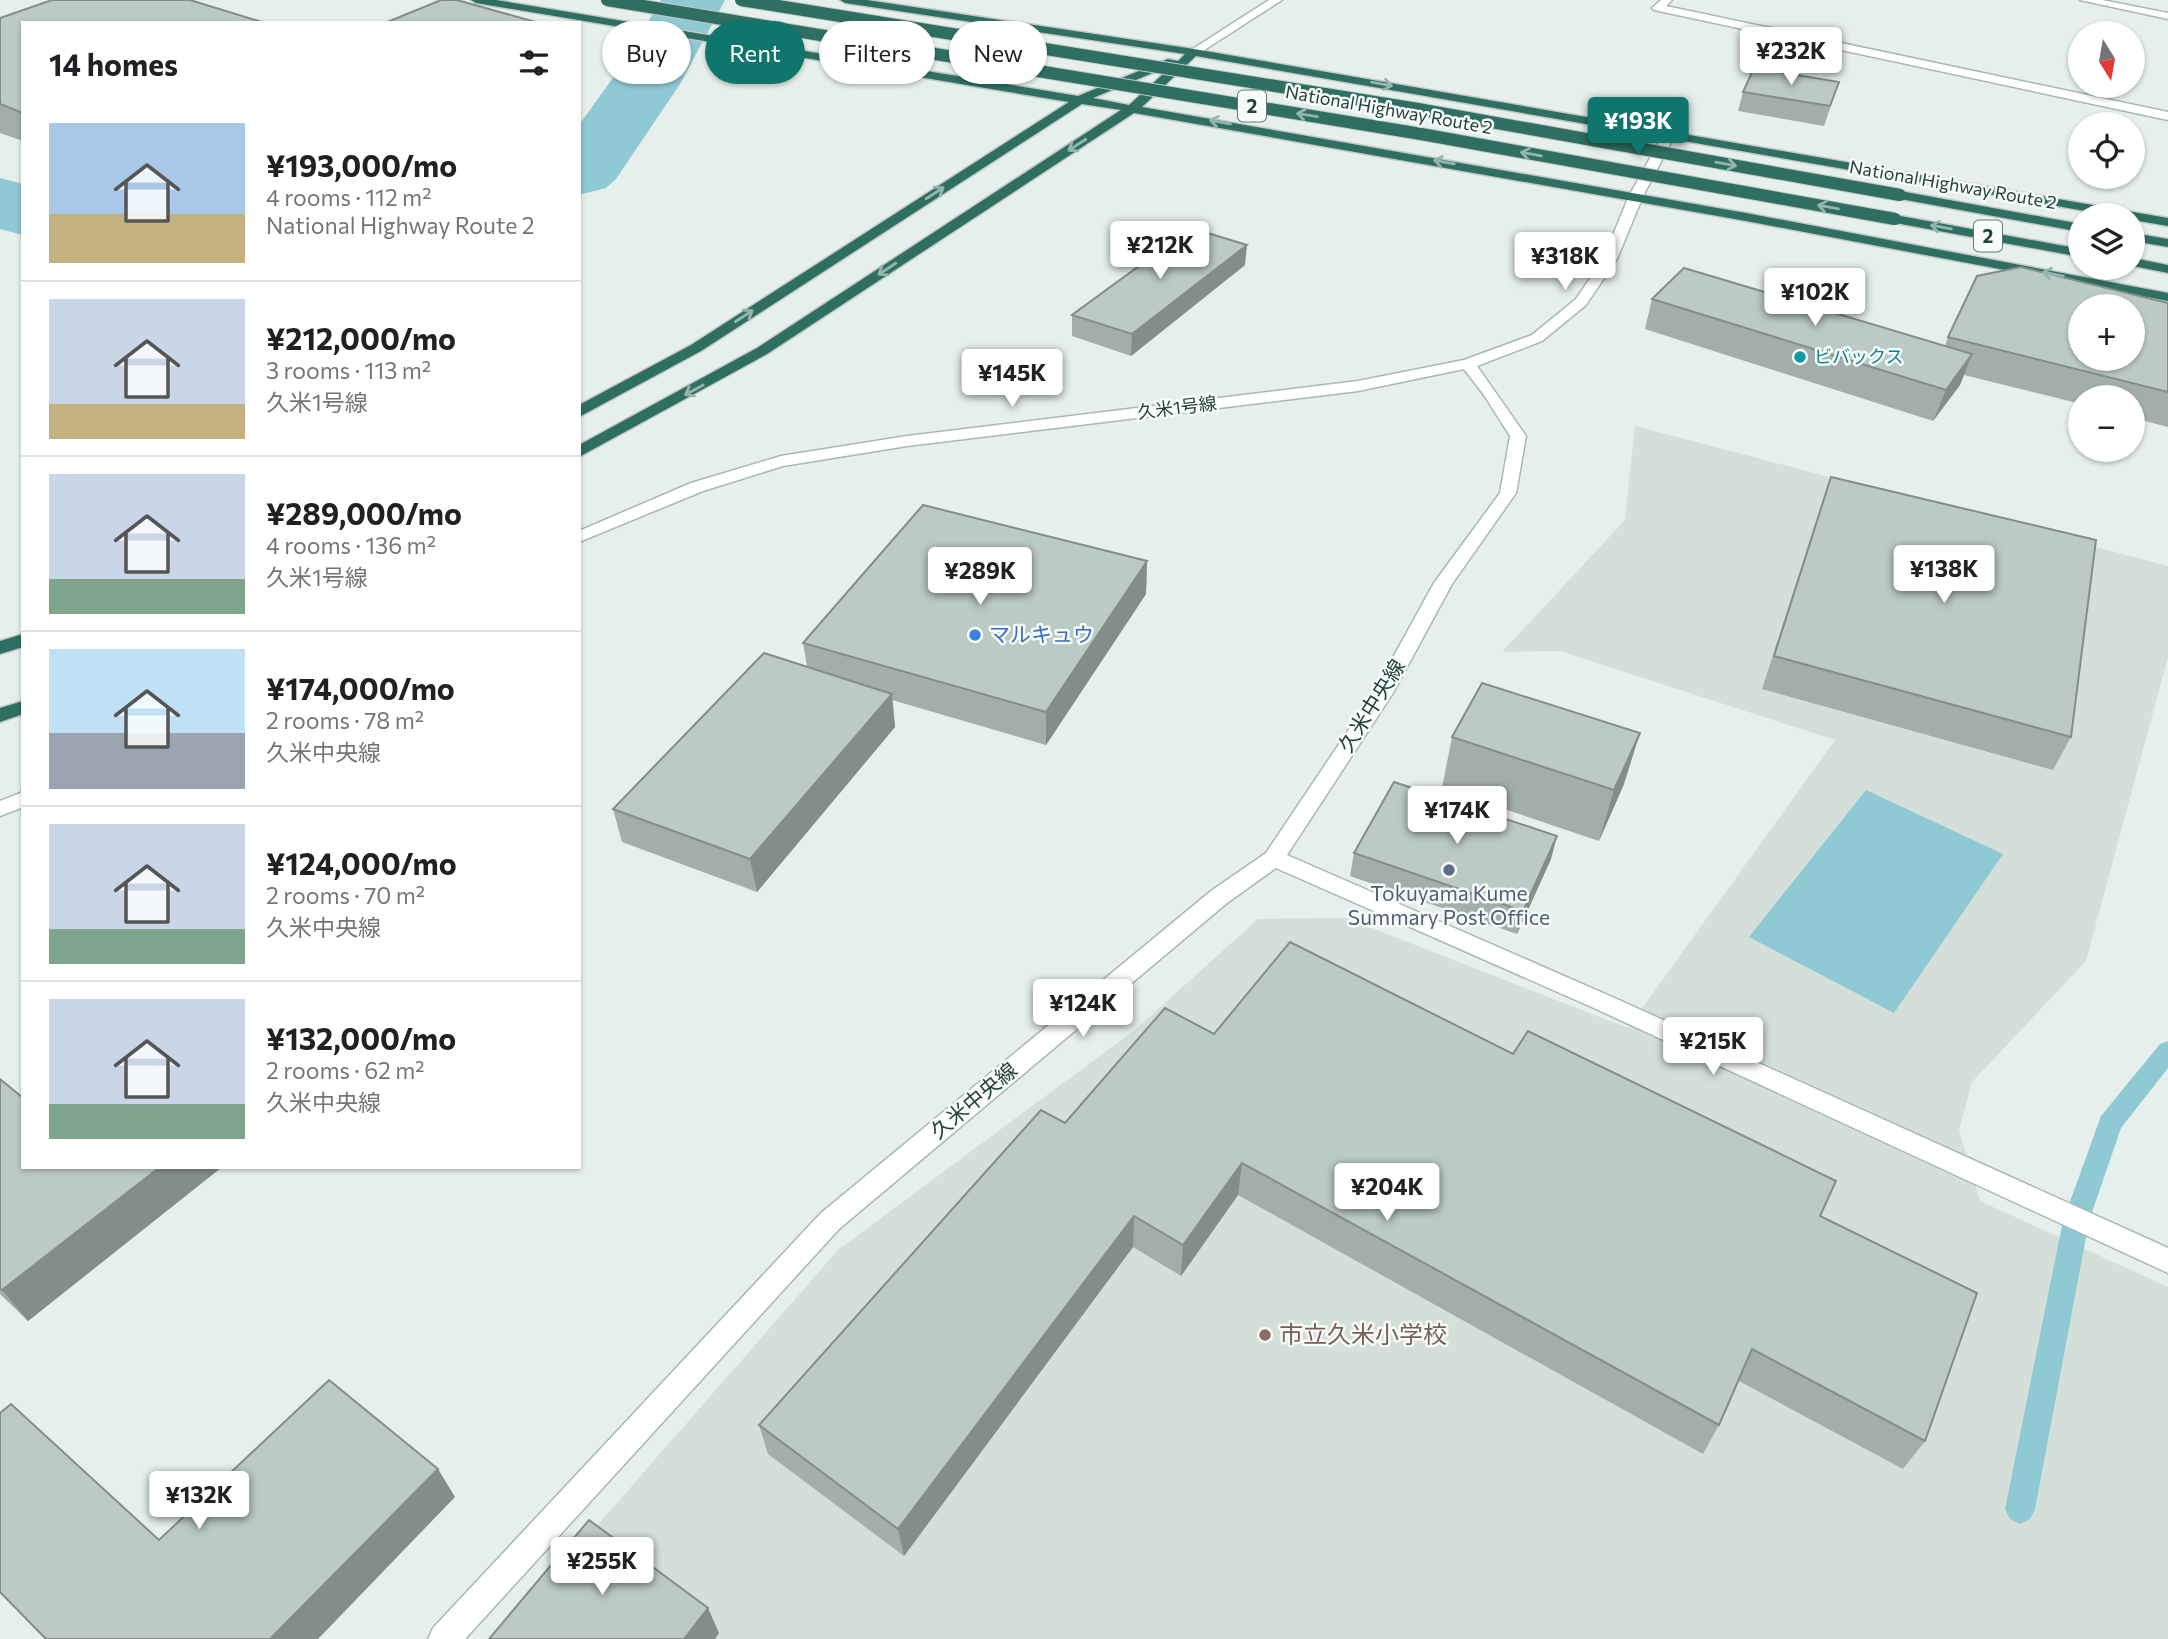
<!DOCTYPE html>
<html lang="en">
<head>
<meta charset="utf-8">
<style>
	:root { --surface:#fff; --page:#f6f6f6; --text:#202124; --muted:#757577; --line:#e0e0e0; --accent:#0f766e }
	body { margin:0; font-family:Commissioner,"Noto Sans JP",sans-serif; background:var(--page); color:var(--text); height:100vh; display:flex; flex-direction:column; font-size:26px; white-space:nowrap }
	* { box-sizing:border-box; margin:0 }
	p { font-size:23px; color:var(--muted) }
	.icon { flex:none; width:38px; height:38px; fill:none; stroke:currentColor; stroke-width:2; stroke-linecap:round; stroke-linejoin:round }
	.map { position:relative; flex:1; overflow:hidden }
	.side { position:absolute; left:21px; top:21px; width:560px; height:1148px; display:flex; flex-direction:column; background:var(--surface); border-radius:0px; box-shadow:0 2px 5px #0004 }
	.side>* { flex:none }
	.banner { position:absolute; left:602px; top:21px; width:665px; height:63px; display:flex; gap:14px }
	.needle { width:46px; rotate:169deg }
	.tools { position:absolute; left:2068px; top:21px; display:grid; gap:14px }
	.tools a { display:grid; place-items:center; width:77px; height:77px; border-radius:50%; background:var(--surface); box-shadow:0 2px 5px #0004; font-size:35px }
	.price { position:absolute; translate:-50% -60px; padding:0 16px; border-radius:7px; background:#fff; color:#222; font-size:23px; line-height:46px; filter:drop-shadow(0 2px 4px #0008) }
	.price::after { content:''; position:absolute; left:50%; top:42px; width:21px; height:16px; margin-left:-10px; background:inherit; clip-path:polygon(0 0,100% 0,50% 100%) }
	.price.on { background:var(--accent); color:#fff }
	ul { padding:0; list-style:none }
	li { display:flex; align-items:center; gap:21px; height:175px; padding:0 28px }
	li+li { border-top:2px solid var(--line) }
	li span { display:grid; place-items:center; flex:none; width:196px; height:140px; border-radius:0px; color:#555 }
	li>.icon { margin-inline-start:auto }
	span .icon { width:84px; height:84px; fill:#fffc; stroke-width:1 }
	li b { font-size:30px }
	h2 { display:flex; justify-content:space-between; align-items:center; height:84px; padding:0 28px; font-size:30px }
	.tag { padding:0 24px; border-radius:32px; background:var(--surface); box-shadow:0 2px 5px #0004; font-size:24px; line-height:63px }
	.tag.on { background:var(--accent); color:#fff }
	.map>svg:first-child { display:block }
</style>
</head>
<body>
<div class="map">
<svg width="2168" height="1639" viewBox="0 0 2168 1639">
	<rect width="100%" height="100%" fill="#e6efeb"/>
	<!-- built -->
	<polygon fill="#d4dfda" points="1635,426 2168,566 2168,657 2086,961 1972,1082 1959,1130 1980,1201 2168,1287 2168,1639 498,1639 838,1250 1136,1029 1258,919 1346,918 1628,1028 1835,740 1560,651 1502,652 1625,520"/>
	<!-- water -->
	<polygon fill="#8ec9d4" points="1866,790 2003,854 1894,1013 1749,937"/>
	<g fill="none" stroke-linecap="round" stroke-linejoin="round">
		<!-- stream -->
		<polygon fill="#8ec9d4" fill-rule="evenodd" points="2168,1041 2168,1068 2121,1128 2089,1221 2035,1509 2030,1519 2020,1524 2010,1519 2005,1509 2063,1221 2101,1116 2160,1044"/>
		<!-- river -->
		<g fill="#8ec9d4" fill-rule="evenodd">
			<polygon points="661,0 725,0 680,84 616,179 606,188 579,195 579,125 623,64"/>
			<polygon points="0,178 23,184 23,235 0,229"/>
		</g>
		<!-- minor casing -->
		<g stroke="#a8b8b2" stroke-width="3">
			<g id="minor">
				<polygon points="1269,0 1282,0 1198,54 1188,52"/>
				<polygon points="1661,0 1672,0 1666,6 2168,112 2168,120 1654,10 1652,8"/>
				<polygon points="2080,0 2102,0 2168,13 2168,19"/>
				<polygon points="1670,129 1676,133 1643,196 1617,259 1586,305 1542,341 1477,366 1526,436 1516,493 1452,584 1393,693 1287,855 1610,996 2168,1248 2168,1273 1594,1008 1276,868 1227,903 839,1229 465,1639 428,1639 433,1628 821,1213 1211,891 1266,853 1374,692 1434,583 1500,493 1510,436 1484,395 1464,369 1358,391 907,446 783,466 703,491 579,542 579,531 691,483 781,456 907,436 1358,381 1464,360 1532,335 1576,299 1603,259 1629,196 1664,133"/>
				<polygon points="23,792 23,807 0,816 0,801"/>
			</g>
		</g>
		<!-- highway casing -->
		<g stroke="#c2cac8" stroke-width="3">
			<g id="highway">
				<path d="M471,0H496L1078,96L1168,59L1178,61L1185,54L845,3L840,0H867L1194,49L2168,218V226L2133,220V215H2108L1196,56L1142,107L1746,213L2168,293V301L1746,221L1134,113L767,354L579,457V445L757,348L1121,110L1082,104L701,351L579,417V405L691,345L1069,102L476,3ZM1174,64L1129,105L1093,98Z"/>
				<polygon points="1900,191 2081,224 2081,232 1895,198 1893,195"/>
				<polygon points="1895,215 2081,249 2081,257 1890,222 1888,219"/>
				<polygon points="2133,233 2168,239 2168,247 2133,241"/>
				<polygon points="2133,258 2168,265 2168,273 2133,266"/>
				<polygon points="23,634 23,647 0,654 0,641"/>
				<polygon points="23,701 23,714 0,722 0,708"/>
			</g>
		</g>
		<!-- minor -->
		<use href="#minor" fill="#fff" fill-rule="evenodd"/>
		<!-- highway -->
		<use href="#highway" fill="#2f6f62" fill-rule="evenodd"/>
		<!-- highway-bridge casing -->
		<g stroke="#c2cac8" stroke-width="14" stroke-linecap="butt">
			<g id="highway-bridge">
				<polyline points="607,0 1421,134 1895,219"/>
				<polyline points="741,0 1418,109 1900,195"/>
			</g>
		</g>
		<!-- highway-bridge -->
		<use href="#highway-bridge" stroke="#2f6f62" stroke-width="12"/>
	</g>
	<!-- wall -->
	<g fill="#a1aea9">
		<polygon points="0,18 23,23 23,141 0,133"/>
		<polygon points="1839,82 1824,126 1738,111 1743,92"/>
		<polygon points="1245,265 1131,356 1072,336 1072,315"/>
		<polygon points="1652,299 1945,346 1948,337 2168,303 2168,427 2133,418 2133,397 2081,397 2081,404 1964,375 1960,385 1933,421 1645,329"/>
		<polygon points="1831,477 2071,737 2053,770 1762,689 1820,509"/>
		<polygon points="1147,561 1146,594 1046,745 892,700 895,727 757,892 622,842 613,809 807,666 803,643"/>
		<polygon points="1452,737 1624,784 1599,841 1442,788"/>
		<polygon points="1354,853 1551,859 1517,934 1350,876"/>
		<polygon points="1214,1034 1925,1441 1903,1469 1739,1381 1719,1425 1703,1454 1238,1195 1181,1276 1133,1247 904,1556 768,1454 759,1425 1065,1123"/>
		<polygon points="0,1079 23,1167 222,1167 28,1321 0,1294"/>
	</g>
	<!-- shaded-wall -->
	<g fill="#838d89">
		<polygon points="1247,245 1245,265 1131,356 1132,334"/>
		<polygon points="1972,354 1960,385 1933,421 1946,390"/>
		<polygon points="1147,561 1146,594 1046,745 1046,712"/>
		<polygon points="892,694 895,727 757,892 750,859"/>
		<polygon points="1640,733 1624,784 1599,841 1614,790"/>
		<polygon points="1557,836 1551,859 1517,934 1523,911"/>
		<polygon points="1242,1163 1238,1195 1181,1276 1183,1245"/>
		<polygon points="160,1167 222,1167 28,1321 2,1290"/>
		<polygon points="1134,1216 1133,1247 904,1556 898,1529"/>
		<polygon points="438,1469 455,1497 318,1639 270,1639"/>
		<polygon points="708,1608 719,1633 715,1639 684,1639"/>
	</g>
	<!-- building -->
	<g fill="#bbcac4" stroke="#838d89" stroke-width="2" fill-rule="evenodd">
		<polygon points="52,0 190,0 265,23 23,23 23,113 0,104 0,18"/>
		<polygon points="441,0 457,0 539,23 385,23"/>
		<polygon points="1754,68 1839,82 1830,106 1743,92"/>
		<polygon points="1191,228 1247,245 1132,334 1072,315"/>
		<path d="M2021,267L2168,303V392L1948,337L1977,276ZM2081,306H2133V359H2081Z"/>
		<polygon points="1684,268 1972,354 1946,390 1652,299"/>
		<polygon points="1831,477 2096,540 2071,737 1774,656"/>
		<polygon points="923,505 1147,561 1046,712 803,643"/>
		<polygon points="764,653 892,694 750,859 613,809"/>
		<polygon points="1482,683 1640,733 1614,790 1452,737"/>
		<polygon points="1394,782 1557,836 1523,911 1354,853"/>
		<polygon points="1290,942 1513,1054 1528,1031 1836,1181 1820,1216 1977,1293 1925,1441 1752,1349 1719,1425 1242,1163 1183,1245 1134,1216 898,1529 759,1425 1041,1110 1065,1123 1165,1008 1214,1034"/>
		<polygon points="0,1079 23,1098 23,1167 160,1167 2,1290 0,1289"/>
		<polygon points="329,1380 438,1469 270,1639 46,1639 0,1592 0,1413 11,1404 159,1540"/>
		<polygon points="589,1520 708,1608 684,1639 489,1639"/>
	</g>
	<!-- one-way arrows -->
	<defs><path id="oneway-shaft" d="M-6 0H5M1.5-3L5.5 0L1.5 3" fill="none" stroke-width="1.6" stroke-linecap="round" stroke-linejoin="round" transform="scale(1.75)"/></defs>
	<g stroke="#93b5ae">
		<use href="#oneway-shaft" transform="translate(1382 84) rotate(10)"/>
		<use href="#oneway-shaft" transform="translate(1307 115) rotate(-171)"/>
		<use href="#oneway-shaft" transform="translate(1220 122) rotate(-170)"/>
		<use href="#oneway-shaft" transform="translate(1077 145) rotate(147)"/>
		<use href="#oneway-shaft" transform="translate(1531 154) rotate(-170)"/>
		<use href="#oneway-shaft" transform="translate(1444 162) rotate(-170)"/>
		<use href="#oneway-shaft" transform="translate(1726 164) rotate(10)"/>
		<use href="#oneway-shaft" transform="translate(935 193) rotate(-33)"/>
		<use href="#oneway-shaft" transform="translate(1828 207) rotate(-170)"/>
		<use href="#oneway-shaft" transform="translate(1941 227) rotate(-170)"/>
		<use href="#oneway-shaft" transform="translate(887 269) rotate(147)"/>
		<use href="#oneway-shaft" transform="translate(2053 274) rotate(-169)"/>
		<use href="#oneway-shaft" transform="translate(744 316) rotate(-33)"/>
		<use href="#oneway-shaft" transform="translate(694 390) rotate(151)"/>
	</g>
	<!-- markers -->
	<circle fill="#0f9aa8" stroke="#f7fbf9" stroke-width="2.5" cx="1800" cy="357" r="7"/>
	<circle fill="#3f7fe0" stroke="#f7fbf9" stroke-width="2.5" cx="975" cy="635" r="7"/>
	<circle fill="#5c6f8a" stroke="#f7fbf9" stroke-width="2.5" cx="1449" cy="870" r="7"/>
	<circle fill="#8d6e63" stroke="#f7fbf9" stroke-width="2.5" cx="1265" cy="1335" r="7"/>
	<g text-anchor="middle" stroke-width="5" stroke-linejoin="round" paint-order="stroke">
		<!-- far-street labels -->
		<g font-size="18" fill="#24423a" stroke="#f7fbf9">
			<text transform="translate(1389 110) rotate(10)" y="6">National Highway Route 2</text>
			<text transform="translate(1953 185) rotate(10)" y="6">National Highway Route 2</text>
			<text transform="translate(1177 408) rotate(-7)" y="6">久米1号線</text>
		</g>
		<!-- far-culture labels -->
		<g font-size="18" fill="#0d838f" stroke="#f7fbf9" text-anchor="start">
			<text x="1814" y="363">ビバックス</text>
		</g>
		<!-- shield labels -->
		<g fill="#f7fbf9" stroke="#637a73" stroke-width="2">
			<rect x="1238" y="90.5" width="28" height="31" rx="5"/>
			<rect x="1974" y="220.5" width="28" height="31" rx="5"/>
		</g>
		<g font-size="19" font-weight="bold" fill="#24423a">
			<text x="1252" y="113">2</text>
			<text x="1988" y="243">2</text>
		</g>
		<!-- shop labels -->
		<g font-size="21" fill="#366cbe" stroke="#f7fbf9" text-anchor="start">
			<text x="989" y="642">マルキュウ</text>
		</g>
		<!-- street labels -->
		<g font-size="21" fill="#24423a" stroke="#f7fbf9">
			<text transform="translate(1372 706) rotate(-58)" y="7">久米中央線</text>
			<text transform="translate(974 1101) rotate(-40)" y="7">久米中央線</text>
		</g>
		<!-- service labels -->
		<g font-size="21" fill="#4e5e75" stroke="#f7fbf9">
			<text x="1449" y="901">Tokuyama Kume<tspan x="1449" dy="24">Summary Post Office</tspan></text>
		</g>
		<!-- near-education labels -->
		<g font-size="24" fill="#785e54" stroke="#f7fbf9" text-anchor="start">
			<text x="1279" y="1343">市立久米小学校</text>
		</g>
	</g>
</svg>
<div class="tools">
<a><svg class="needle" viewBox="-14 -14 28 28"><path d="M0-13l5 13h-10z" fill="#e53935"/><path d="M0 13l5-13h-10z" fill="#757577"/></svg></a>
<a><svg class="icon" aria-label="locate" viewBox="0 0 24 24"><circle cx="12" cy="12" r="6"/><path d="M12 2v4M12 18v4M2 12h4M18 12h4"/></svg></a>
<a><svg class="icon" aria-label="layers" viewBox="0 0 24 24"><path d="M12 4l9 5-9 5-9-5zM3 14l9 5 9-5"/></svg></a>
<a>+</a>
<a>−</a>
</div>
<b class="price" style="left:1791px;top:87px">¥232K</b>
<b class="price on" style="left:1638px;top:157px">¥193K</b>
<b class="price" style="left:1160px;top:281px">¥212K</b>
<b class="price" style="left:1565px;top:292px">¥318K</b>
<b class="price" style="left:1815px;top:328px">¥102K</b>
<b class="price" style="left:1012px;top:409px">¥145K</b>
<b class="price" style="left:1944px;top:605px">¥138K</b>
<b class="price" style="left:980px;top:607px">¥289K</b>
<b class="price" style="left:1457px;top:846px">¥174K</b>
<b class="price" style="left:1083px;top:1039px">¥124K</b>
<b class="price" style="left:1713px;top:1077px">¥215K</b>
<b class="price" style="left:1387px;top:1223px">¥204K</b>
<b class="price" style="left:199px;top:1531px">¥132K</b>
<b class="price" style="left:602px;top:1597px">¥255K</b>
<div class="banner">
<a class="tag">Buy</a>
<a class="tag on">Rent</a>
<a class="tag">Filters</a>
<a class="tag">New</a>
</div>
<section class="side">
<h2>14 homes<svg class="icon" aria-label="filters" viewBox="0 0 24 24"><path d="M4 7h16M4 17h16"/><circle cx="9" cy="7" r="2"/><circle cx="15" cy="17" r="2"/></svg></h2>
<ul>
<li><span style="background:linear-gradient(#a9c7e8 65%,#c2b280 0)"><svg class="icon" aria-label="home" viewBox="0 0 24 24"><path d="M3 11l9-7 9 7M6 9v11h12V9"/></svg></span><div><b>¥193,000/mo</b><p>4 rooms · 112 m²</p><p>National Highway Route 2</p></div></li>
<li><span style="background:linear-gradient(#c9d6e8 75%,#c2b280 0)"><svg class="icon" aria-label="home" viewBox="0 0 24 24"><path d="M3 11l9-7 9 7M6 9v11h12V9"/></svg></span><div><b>¥212,000/mo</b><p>3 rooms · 113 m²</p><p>久米1号線</p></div></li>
<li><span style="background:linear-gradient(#c9d6e8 75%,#7fa58c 0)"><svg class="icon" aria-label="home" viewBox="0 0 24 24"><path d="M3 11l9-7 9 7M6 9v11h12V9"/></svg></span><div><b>¥289,000/mo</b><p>4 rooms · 136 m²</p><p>久米1号線</p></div></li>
<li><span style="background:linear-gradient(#bfe0f5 60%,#9aa5b1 0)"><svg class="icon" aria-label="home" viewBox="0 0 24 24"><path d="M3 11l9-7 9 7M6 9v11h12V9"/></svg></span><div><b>¥174,000/mo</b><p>2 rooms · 78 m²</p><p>久米中央線</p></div></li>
<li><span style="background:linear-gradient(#c9d6e8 75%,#7fa58c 0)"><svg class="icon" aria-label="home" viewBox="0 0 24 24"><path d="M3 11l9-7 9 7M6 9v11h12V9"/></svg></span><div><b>¥124,000/mo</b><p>2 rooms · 70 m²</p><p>久米中央線</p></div></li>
<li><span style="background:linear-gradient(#c9d6e8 75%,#7fa58c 0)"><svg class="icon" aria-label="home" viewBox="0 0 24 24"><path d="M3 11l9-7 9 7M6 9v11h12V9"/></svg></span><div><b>¥132,000/mo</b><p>2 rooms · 62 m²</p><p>久米中央線</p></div></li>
</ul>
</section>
</div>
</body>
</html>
